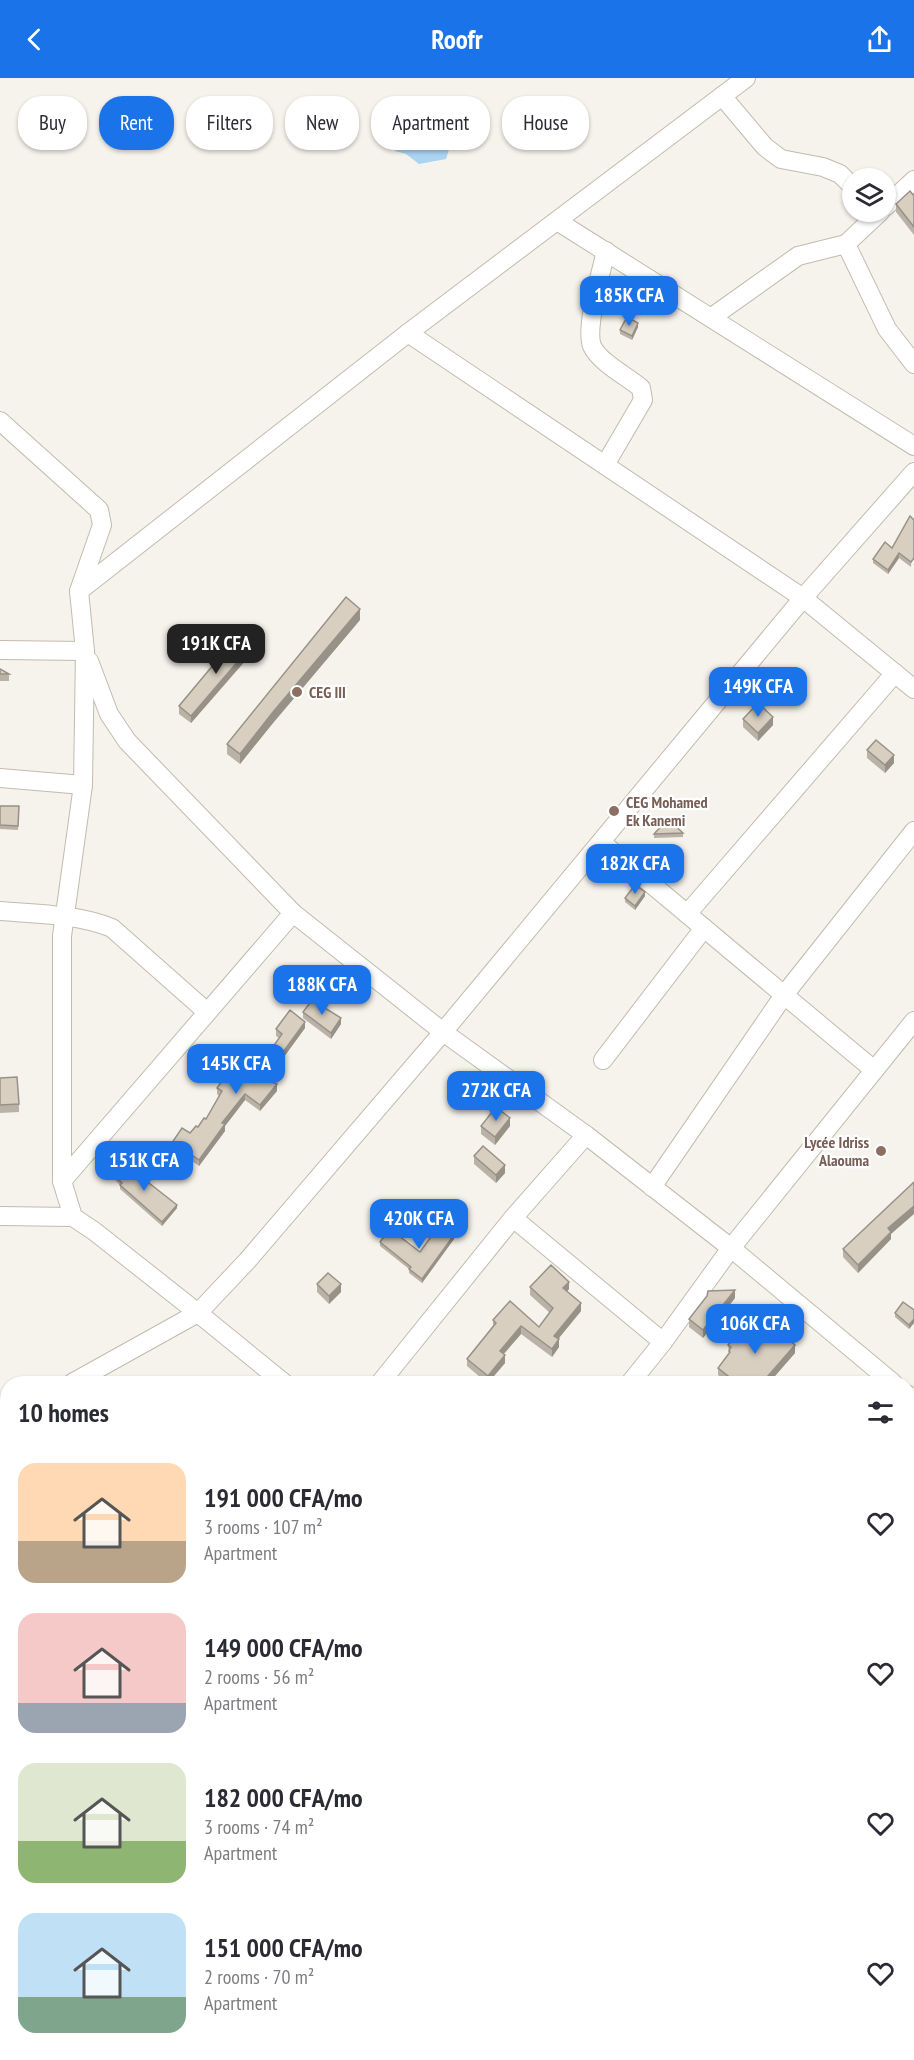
<!DOCTYPE html>
<html lang="en">
<head>
<meta charset="utf-8">
<style>
	:root { --surface:#fff; --page:#f7f7f7; --text:#2b2b33; --muted:#7c7c81; --accent:#1a73e8 }
	body { margin:0; font-family:"PT Sans Narrow",sans-serif; background:var(--page); color:var(--text); height:100vh; display:flex; flex-direction:column; font-size:22px; white-space:nowrap }
	* { box-sizing:border-box; margin:0 }
	p { font-size:20px; color:var(--muted) }
	.icon { flex:none; width:33px; height:33px; fill:none; stroke:currentColor; stroke-width:2; stroke-linecap:round; stroke-linejoin:round }
	.map { position:relative; flex:1; overflow:hidden }
	.panel { position:absolute; left:0px; top:1298px; width:915px; height:686px; display:flex; flex-direction:column; background:var(--surface); border-radius:24px 24px 0 0; box-shadow:0 2px 4px #0004 }
	.panel>* { flex:none }
	.banner { position:absolute; left:18px; top:18px; width:600px; height:54px; display:flex; gap:12px }
	.controls { position:absolute; left:842px; top:90px; display:grid; gap:12px }
	.controls a { display:grid; place-items:center; width:54px; height:54px; border-radius:50%; background:var(--surface); box-shadow:0 2px 4px #0004; font-size:30px }
	.price { position:absolute; translate:-50% -51px; padding:0 14px; border-radius:12px; background:var(--accent); color:#fff; font-size:20px; line-height:39px; filter:drop-shadow(0 2px 3px #0008) }
	.price::after { content:''; position:absolute; left:50%; top:36px; width:18px; height:14px; margin-left:-9px; background:inherit; clip-path:polygon(0 0,100% 0,50% 100%) }
	.price.active { background:#222; color:#fff }
	ul { padding:0; list-style:none }
	li { display:flex; align-items:center; gap:18px; height:150px; padding:0 18px }
	li span { display:grid; place-items:center; flex:none; width:168px; height:120px; border-radius:18px; color:#555 }
	li>.icon { margin-inline-start:auto }
	span .icon { width:72px; height:72px; fill:#fffc; stroke-width:1 }
	li b { font-size:26px }
	h2 { display:flex; justify-content:space-between; align-items:center; height:72px; padding:0 18px; font-size:26px }
	.chip { padding:0 21px; border-radius:24px; background:var(--surface); box-shadow:0 2px 4px #0004; font-size:21px; line-height:54px }
	.chip.active { background:var(--accent); color:#fff }
	header { display:flex; justify-content:space-between; align-items:center; height:78px; padding:0 18px; background:var(--accent); color:#fff; font-size:27px; font-weight:700 }
	.map>svg:first-child { display:block }
</style>
</head>
<body>
<header><svg class="icon" aria-label="back" viewBox="0 0 24 24"><path d="M15 5l-7 7 7 7"/></svg>Roofr<svg class="icon" aria-label="share" viewBox="0 0 24 24"><path d="M12 15V3M7 8l5-5 5 5M5 13v7h14v-7"/></svg></header>
<div class="map">
<svg width="914" height="1982" viewBox="0 0 914 1982">
	<rect width="100%" height="100%" fill="#f6f3ec"/>
	<!-- water -->
	<polygon fill="#a9d4f2" points="412,47 425,49 434,54 441,49 449,53 450,68 446,81 419,86 406,76 395,73 390,64 397,50"/>
	<g fill="none" stroke-linecap="round" stroke-linejoin="round">
		<!-- minor casing -->
		<g stroke="#c2bbae" stroke-width="20">
			<g id="minor">
				<polyline points="722,18 765,69 781,81 823,89 840,96 852,108"/>
				<polyline points="885,129 914,102"/>
				<polyline points="557,143 914,368"/>
				<polyline points="846,166 887,251 914,286"/>
				<polyline points="712,239 798,178 846,166 880,134"/>
				<polyline points="408,255 803,520 914,611"/>
				<polyline points="0,343 99,432 102,447 79,513 85,573 83,707 62,858 62,1103 73,1139 94,1153 198,1235 247,1183 443,954 803,520 914,394"/>
				<path d="M605,387L643,322L641,310C628,299 599,284 592,268C585,250 601,194 606,173"/>
				<polyline points="79,513 408,255 746,0"/>
				<polyline points="0,572 85,573"/>
				<polyline points="89,583 109,636 127,663 293,835 443,954 586,1057 731,1170 893,1305"/>
				<polyline points="0,700 83,707"/>
				<polyline points="601,764 874,992"/>
				<path d="M0,833C37,836 77,836 112,850L207,934"/>
				<polyline points="687,836 895,595"/>
				<polyline points="603,982 704,850"/>
				<polyline points="62,1103 293,835"/>
				<polyline points="652,1109 784,917 914,753"/>
				<polyline points="0,1138 73,1139"/>
				<polyline points="513,1140 663,1264"/>
				<polyline points="72,1305 198,1235 284,1305"/>
				<polyline points="380,1305 513,1140 586,1057"/>
				<polyline points="630,1305 663,1264 731,1170 914,943"/>
				<polyline points="908,1317 914,1323"/>
				<polyline points="0,1345 8,1341"/>
				<polyline points="908,1520 914,1512"/>
				<polyline points="0,1776 8,1775"/>
				<polyline points="908,1831 914,1831"/>
				<polyline points="122,1982 123,1976"/>
				<polyline points="291,1982 291,1976"/>
				<polyline points="478,1982 478,1976"/>
				<polyline points="837,1982 837,1976"/>
			</g>
		</g>
		<!-- minor -->
		<use href="#minor" stroke="#fff" stroke-width="18"/>
	</g>
	<!-- wall -->
	<g fill="#bab2a6">
		<polygon points="914,118 914,157 896,134 896,126"/>
		<polygon points="638,249 632,262 620,256 620,252"/>
		<polygon points="914,442 911,489 899,480 888,496 873,485 873,481 892,470"/>
		<polygon points="360,542 273,645 240,686 227,676 227,666"/>
		<polygon points="252,575 191,645 179,636 179,628"/>
		<polygon points="0,591 9,596 9,603 0,603"/>
		<polygon points="743,641 773,647 758,663 743,649"/>
		<polygon points="867,672 894,685 885,695 867,680"/>
		<polygon points="0,728 19,728 18,752 0,751"/>
		<polygon points="683,755 683,759 654,760 654,756"/>
		<polygon points="645,818 635,832 625,824 625,820"/>
		<polygon points="303,934 341,946 331,961 303,940"/>
		<polygon points="305,950 270,998 268,997 265,1001 277,1013 260,1033 245,1022 225,1048 225,1053 199,1088 189,1081 184,1087 169,1076 169,1069 190,1055 206,1041 219,1018 217,1016 217,1010 242,1002 261,986 279,960 276,958 276,951"/>
		<polygon points="0,1000 19,1026 19,1034 0,1035"/>
		<polygon points="481,1048 510,1048 495,1067 481,1056"/>
		<polygon points="474,1078 505,1095 496,1105 474,1086"/>
		<polygon points="111,1094 177,1130 162,1148 120,1111 120,1107 111,1098"/>
		<polygon points="891,1156 891,1161 858,1195 843,1179 843,1171"/>
		<polygon points="454,1161 422,1205 409,1195 409,1191 380,1168 380,1164 420,1174"/>
		<polygon points="317,1206 341,1214 329,1226 317,1214"/>
		<polygon points="530,1209 569,1211 567,1213 581,1233 558,1261 559,1269 552,1279 521,1256 504,1276 505,1285 488,1305 487,1305 467,1288 467,1281 493,1248 493,1242 539,1249 550,1235 530,1217"/>
		<polygon points="735,1220 703,1260 689,1249 689,1241"/>
		<polygon points="914,1232 914,1245 909,1251 895,1239 895,1235"/>
		<polygon points="744,1255 795,1275 772,1301 772,1305 727,1305 718,1297 718,1290 729,1276 728,1267"/>
		<polygon points="914,1831 914,1880 908,1879 908,1857"/>
		<polygon points="0,1875 8,1875 8,1909 0,1908"/>
		<rect x="908" y="1914" width="6" height="17"/>
		<polygon points="176,1976 198,1976 197,1982 178,1982"/>
		<polygon points="521,1976 575,1982 521,1981"/>
	</g>
	<!-- shaded-wall -->
	<g fill="#979187">
		<polygon points="638,245 638,249 632,262 632,258"/>
		<polygon points="899,475 899,480 888,496 888,492"/>
		<polygon points="360,531 360,542 273,645 240,686 240,676 273,634"/>
		<polygon points="252,567 252,575 191,645 191,638"/>
		<polygon points="773,639 773,647 758,663 758,655"/>
		<polygon points="894,677 894,685 885,695 885,687"/>
		<polygon points="645,814 645,818 635,832 635,828"/>
		<polygon points="341,940 341,946 331,961 331,955"/>
		<polygon points="305,944 305,950 270,998 270,992"/>
		<polygon points="268,990 268,997 261,1006 261,1000"/>
		<polygon points="277,1006 277,1013 260,1033 260,1027"/>
		<polygon points="245,1016 245,1022 225,1048 225,1053 199,1088 199,1082 222,1045"/>
		<polygon points="510,1040 510,1048 495,1067 495,1059"/>
		<polygon points="189,1075 189,1081 184,1087 184,1081"/>
		<polygon points="505,1087 505,1095 496,1105 496,1097"/>
		<polygon points="177,1127 177,1130 162,1148 162,1144"/>
		<polygon points="914,1128 914,1136 891,1156 891,1161 858,1195 858,1187 888,1150"/>
		<polygon points="454,1157 454,1161 422,1205 422,1201"/>
		<polygon points="569,1204 569,1211 563,1218 563,1210"/>
		<polygon points="341,1206 341,1214 329,1226 329,1218"/>
		<polygon points="735,1212 735,1220 703,1260 703,1252"/>
		<polygon points="581,1225 581,1233 554,1266 554,1258"/>
		<polygon points="914,1241 914,1245 909,1251 909,1247"/>
		<polygon points="521,1248 521,1256 500,1280 500,1273"/>
		<polygon points="559,1261 559,1269 552,1279 552,1271"/>
		<polygon points="795,1267 795,1275 769,1305 768,1298"/>
		<polygon points="505,1277 505,1285 488,1305 488,1298"/>
		<polygon points="914,1441 914,1448 908,1457 908,1449"/>
	</g>
	<!-- building -->
	<g fill="#d8cfc1" stroke="#979187" stroke-width="1.5">
		<polygon points="910,113 914,118 914,149 896,126"/>
		<polygon points="627,239 638,245 632,258 620,252"/>
		<polygon points="910,438 914,442 914,480 911,484 899,475 888,492 873,481 885,464 892,470"/>
		<polygon points="346,519 360,531 273,634 240,676 227,666"/>
		<polygon points="239,556 252,567 191,638 179,628"/>
		<polygon points="0,591 9,596 0,596"/>
		<polygon points="758,625 773,639 758,655 743,641"/>
		<polygon points="876,662 894,677 885,687 867,672"/>
		<polygon points="0,728 19,728 18,748 0,747"/>
		<polygon points="668,741 683,755 654,756"/>
		<polygon points="635,807 645,814 635,828 625,820"/>
		<polygon points="312,922 341,940 331,955 303,934"/>
		<polygon points="290,932 305,944 270,992 268,990 261,1000 277,1006 260,1027 245,1016 222,1045 225,1046 199,1082 189,1075 184,1081 169,1069 182,1050 190,1055 196,1048 198,1049 204,1040 206,1041 222,1013 217,1010 229,993 242,1002 261,986 282,956 276,951"/>
		<polygon points="17,999 19,1026 0,1027 0,1000"/>
		<polygon points="496,1029 510,1040 495,1059 481,1048"/>
		<polygon points="483,1068 505,1087 496,1097 474,1078"/>
		<polygon points="121,1083 177,1127 162,1144 120,1107 122,1105 111,1094"/>
		<polygon points="914,1104 914,1128 888,1150 891,1154 858,1187 843,1171"/>
		<polygon points="441,1145 454,1157 422,1201 409,1191 411,1189 380,1164 390,1151 420,1174"/>
		<polygon points="551,1187 569,1204 563,1210 581,1225 554,1258 559,1261 552,1271 521,1248 500,1273 505,1277 488,1298 467,1281 496,1245 493,1242 510,1223 539,1249 553,1230 530,1209"/>
		<polygon points="328,1195 341,1206 329,1218 317,1206"/>
		<polygon points="735,1212 703,1252 689,1241 707,1218 708,1213"/>
		<polygon points="903,1224 914,1232 914,1241 909,1247 895,1235"/>
		<polygon points="753,1243 776,1260 781,1255 795,1267 768,1298 772,1302 770,1305 737,1305 718,1290 730,1274 729,1273 731,1269 728,1267 741,1252 744,1255"/>
		<polygon points="535,1301 540,1305 532,1305"/>
		<polygon points="908,1422 914,1427 914,1441 908,1449"/>
		<polygon points="914,1831 914,1870 908,1868 908,1857 911,1832"/>
		<rect x="0" y="1875" width="8" height="26"/>
		<rect x="908" y="1914" width="6" height="13"/>
		<polygon points="178,1976 197,1976 197,1982 181,1982"/>
		<polygon points="383,1976 445,1976 445,1982 382,1982"/>
		<polygon points="521,1976 575,1976 575,1982 548,1982 548,1979"/>
		<polygon points="596,1976 627,1976 627,1981 658,1980 658,1982 596,1982"/>
	</g>
	<!-- markers -->
	<g fill="#8d6e63" stroke="#fff" stroke-width="2">
		<circle cx="297" cy="614" r="6"/>
		<circle cx="614" cy="733" r="6"/>
		<circle cx="881" cy="1073" r="6"/>
	</g>
	<g text-anchor="middle" stroke-width="4.5" stroke-linejoin="round" paint-order="stroke">
		<!-- education labels -->
		<g font-size="16" font-weight="bold" fill="#785e54" stroke="#fff" text-anchor="start">
			<text x="309" y="620">CEG III</text>
			<text x="626" y="730">CEG Mohamed<tspan x="626" dy="18">Ek Kanemi</tspan></text>
			<text x="869" y="1070" text-anchor="end">Lycée Idriss<tspan x="869" dy="18">Alaouma</tspan></text>
		</g>
	</g>
</svg>
<div class="controls">
<a><svg class="icon" aria-label="layers" viewBox="0 0 24 24"><path d="M12 4l9 5-9 5-9-5zM3 14l9 5 9-5"/></svg></a>
</div>
<b class="price" style="left:629px;top:249px">185K CFA</b>
<b class="price active" style="left:216px;top:597px">191K CFA</b>
<b class="price" style="left:758px;top:640px">149K CFA</b>
<b class="price" style="left:635px;top:817px">182K CFA</b>
<b class="price" style="left:322px;top:938px">188K CFA</b>
<b class="price" style="left:236px;top:1017px">145K CFA</b>
<b class="price" style="left:496px;top:1044px">272K CFA</b>
<b class="price" style="left:144px;top:1114px">151K CFA</b>
<b class="price" style="left:419px;top:1172px">420K CFA</b>
<b class="price" style="left:755px;top:1277px">106K CFA</b>
<div class="banner">
<a class="chip">Buy</a>
<a class="chip active">Rent</a>
<a class="chip">Filters</a>
<a class="chip">New</a>
<a class="chip">Apartment</a>
<a class="chip">House</a>
</div>
<section class="panel">
<h2>10 homes<svg class="icon" aria-label="filters" viewBox="0 0 24 24"><path d="M4 7h16M4 17h16"/><circle cx="9" cy="7" r="2"/><circle cx="15" cy="17" r="2"/></svg></h2>
<ul>
<li><span style="background:linear-gradient(#ffd9b3 65%,#b9a48a 0)"><svg class="icon" aria-label="home" viewBox="0 0 24 24"><path d="M3 11l9-7 9 7M6 9v11h12V9"/></svg></span><div><b>191 000 CFA/mo</b><p>3 rooms · 107 m²</p><p>Apartment</p></div><svg class="icon" aria-label="heart" viewBox="0 0 24 24"><path d="M12 20l-8-8c-3-5 5-10 8-4 3-6 11-1 8 4z"/></svg></li>
<li><span style="background:linear-gradient(#f6c9c9 75%,#9aa5b1 0)"><svg class="icon" aria-label="home" viewBox="0 0 24 24"><path d="M3 11l9-7 9 7M6 9v11h12V9"/></svg></span><div><b>149 000 CFA/mo</b><p>2 rooms · 56 m²</p><p>Apartment</p></div><svg class="icon" aria-label="heart" viewBox="0 0 24 24"><path d="M12 20l-8-8c-3-5 5-10 8-4 3-6 11-1 8 4z"/></svg></li>
<li><span style="background:linear-gradient(#dfe7d0 65%,#8fb573 0)"><svg class="icon" aria-label="home" viewBox="0 0 24 24"><path d="M3 11l9-7 9 7M6 9v11h12V9"/></svg></span><div><b>182 000 CFA/mo</b><p>3 rooms · 74 m²</p><p>Apartment</p></div><svg class="icon" aria-label="heart" viewBox="0 0 24 24"><path d="M12 20l-8-8c-3-5 5-10 8-4 3-6 11-1 8 4z"/></svg></li>
<li><span style="background:linear-gradient(#bfe0f5 70%,#7fa58c 0)"><svg class="icon" aria-label="home" viewBox="0 0 24 24"><path d="M3 11l9-7 9 7M6 9v11h12V9"/></svg></span><div><b>151 000 CFA/mo</b><p>2 rooms · 70 m²</p><p>Apartment</p></div><svg class="icon" aria-label="heart" viewBox="0 0 24 24"><path d="M12 20l-8-8c-3-5 5-10 8-4 3-6 11-1 8 4z"/></svg></li>
</ul>
</section>
</div>
</body>
</html>
